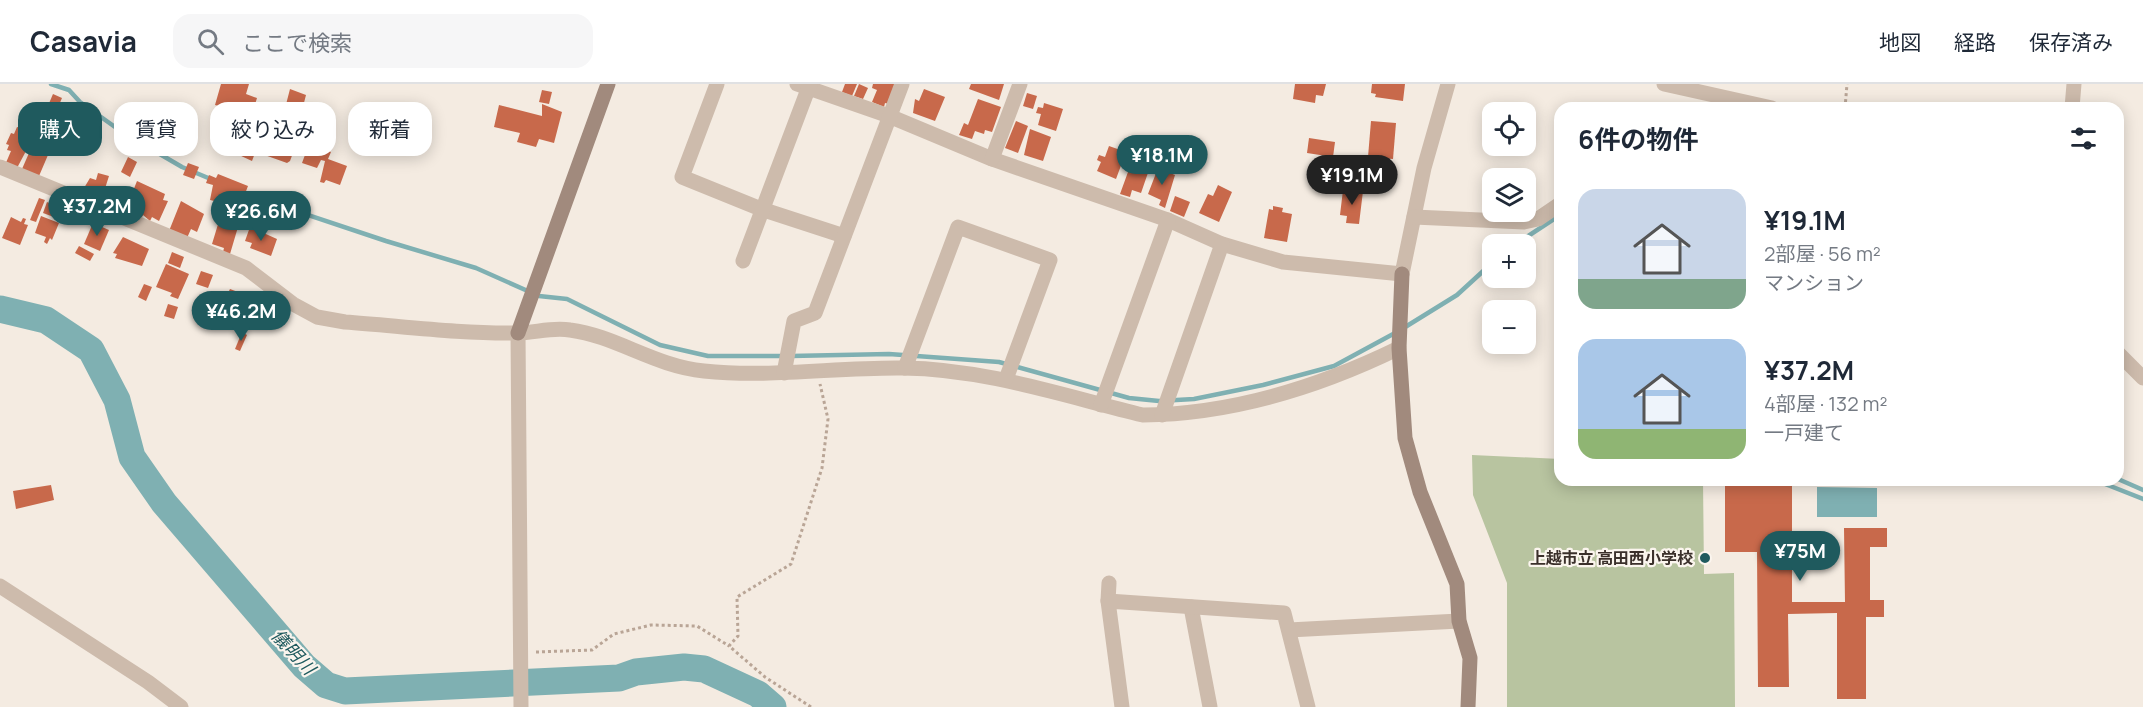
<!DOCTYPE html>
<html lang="ja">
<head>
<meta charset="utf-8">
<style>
	:root { --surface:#fff; --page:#f6f6f7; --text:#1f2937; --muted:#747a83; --line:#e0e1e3; --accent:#1f5a5e }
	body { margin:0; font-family:Manrope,"Noto Sans JP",sans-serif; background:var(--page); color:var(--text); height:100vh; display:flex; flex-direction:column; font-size:22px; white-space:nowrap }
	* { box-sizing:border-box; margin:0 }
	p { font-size:20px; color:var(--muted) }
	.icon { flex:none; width:33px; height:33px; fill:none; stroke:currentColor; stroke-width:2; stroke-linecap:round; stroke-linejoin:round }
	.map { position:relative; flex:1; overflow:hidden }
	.side { position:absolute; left:1554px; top:18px; width:570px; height:384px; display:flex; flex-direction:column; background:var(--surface); border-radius:18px; box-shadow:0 3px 15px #0003 }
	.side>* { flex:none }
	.top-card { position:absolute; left:18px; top:18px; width:570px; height:54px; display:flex; gap:12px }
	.controls { position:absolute; left:1482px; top:18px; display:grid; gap:12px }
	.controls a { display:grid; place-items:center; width:54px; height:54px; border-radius:12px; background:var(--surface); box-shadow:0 3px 15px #0003; font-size:30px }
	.price { position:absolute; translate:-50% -51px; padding:0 14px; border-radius:21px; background:var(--accent); color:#fff; font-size:20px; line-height:39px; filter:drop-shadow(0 2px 3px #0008) }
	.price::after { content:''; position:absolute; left:50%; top:36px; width:18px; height:14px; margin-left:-9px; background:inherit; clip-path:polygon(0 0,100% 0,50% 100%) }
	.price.selected { background:#222; color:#fff }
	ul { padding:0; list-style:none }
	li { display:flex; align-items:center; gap:18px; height:150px; padding:0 24px }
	li span { display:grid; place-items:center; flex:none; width:168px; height:120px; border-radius:18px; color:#555 }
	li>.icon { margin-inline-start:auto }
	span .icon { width:72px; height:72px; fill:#fffc; stroke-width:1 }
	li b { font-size:26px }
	h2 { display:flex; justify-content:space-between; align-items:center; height:72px; padding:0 24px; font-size:26px }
	.tag { padding:0 21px; border-radius:18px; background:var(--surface); box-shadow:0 3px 15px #0003; font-size:21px; line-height:54px }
	.tag.selected { background:var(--accent); color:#fff }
	header { display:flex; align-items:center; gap:36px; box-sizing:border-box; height:84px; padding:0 30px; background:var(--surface); border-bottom:2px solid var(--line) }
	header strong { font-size:28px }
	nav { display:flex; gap:33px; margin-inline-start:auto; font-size:21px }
	.search { width:420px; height:54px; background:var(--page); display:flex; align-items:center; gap:15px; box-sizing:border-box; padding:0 21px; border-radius:18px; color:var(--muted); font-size:22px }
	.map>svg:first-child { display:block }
</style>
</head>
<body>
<header>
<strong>Casavia</strong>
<div class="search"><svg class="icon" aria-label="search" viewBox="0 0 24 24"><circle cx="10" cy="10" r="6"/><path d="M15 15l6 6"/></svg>ここで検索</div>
<nav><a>地図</a><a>経路</a><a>保存済み</a></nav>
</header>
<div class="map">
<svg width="2143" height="623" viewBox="0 0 2143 623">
	<rect width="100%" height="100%" fill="#f4ebe1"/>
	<!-- green -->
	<polygon fill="#b8c4a0" points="1472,371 1560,375 1560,396 1703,396 1704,490 1734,489 1735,623 1507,623 1507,499 1473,411"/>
	<!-- water -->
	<polygon fill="#7fb0b2" points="1817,403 1877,404 1877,433 1817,433"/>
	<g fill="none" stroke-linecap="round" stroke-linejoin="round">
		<!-- stream -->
		<g stroke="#7fb0b2" stroke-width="4.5">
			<polyline points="51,0 69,6 80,18 122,48 182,83 213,96"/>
			<polyline points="239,108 386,157 476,184 539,212 567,215 660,261 708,272 783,272"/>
			<polyline points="1516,160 1560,131"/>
			<polyline points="1402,245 1457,211 1492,179"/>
			<polyline points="791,272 889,270 999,278 1129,314 1159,317 1194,315 1263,301 1334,282 1395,249"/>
			<polyline points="2118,395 2143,406"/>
			<polyline points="2095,396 2143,415"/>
		</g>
		<!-- river -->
		<polyline stroke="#7fb0b2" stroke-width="27" points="0,225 46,236 91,266 117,316 132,373 164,419 304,582 326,601 345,607 619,594 636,588 684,583 704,585 758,610 773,623"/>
	</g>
	<!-- building -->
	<g fill="#c8694b">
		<polygon points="221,0 249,0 246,10 257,14 253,27 231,20 230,25 215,21"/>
		<polygon points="845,0 857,0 852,12 842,8"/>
		<polygon points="859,0 868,4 863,15 854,12"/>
		<polygon points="873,0 897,0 889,20 885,19 884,23 872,18 877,6 872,4"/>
		<polygon points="971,0 1004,0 999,16 969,5"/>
		<polygon points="1295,0 1326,0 1323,12 1316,11 1315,19 1293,15"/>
		<polygon points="1372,0 1405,0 1403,17 1375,13 1376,10 1371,9"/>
		<polygon points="290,5 306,11 298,42 295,41 292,51 296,52 294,57 297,58 290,77 287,79 259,69 267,46 281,51 282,48 287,50 291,39 282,36"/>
		<polygon points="924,5 945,13 935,37 913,29 915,15 919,17"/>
		<polygon points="542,6 552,8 549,20 539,18"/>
		<polygon points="1027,9 1037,12 1033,25 1023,22"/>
		<polygon points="53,10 62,14 53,35 44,31"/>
		<polygon points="978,15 1001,23 992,48 985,46 984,50 975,47 972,55 959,51 964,39 968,41"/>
		<polygon points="1044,19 1063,25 1056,47 1038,41 1041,30 1036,29 1038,23 1043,24"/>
		<polygon points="542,20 562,28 554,59 539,55 536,63 517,58 520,49 494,43 499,21 542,32"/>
		<polygon points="1016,37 1028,42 1018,69 1005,64"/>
		<polygon points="1371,37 1396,39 1393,75 1368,73"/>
		<polygon points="17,43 30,46 29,50 34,52 17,84 5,81 11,67 7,66 9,61 6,60 11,49 14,50"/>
		<polygon points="233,45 242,48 235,67 222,62"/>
		<polygon points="1030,45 1051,53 1043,77 1024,71"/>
		<polygon points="36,53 45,57 40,68 48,71 39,92 22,85"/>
		<polygon points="1309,54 1335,58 1333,73 1307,69"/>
		<polygon points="245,56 258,61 252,77 239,71"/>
		<polygon points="309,60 331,68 328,75 347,82 340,101 326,96 324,99 320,98 325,77 321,76 317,84 302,79"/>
		<polygon points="1109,62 1126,68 1116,95 1097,87 1101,78 1097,76 1099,71 1105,73"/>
		<polygon points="128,73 137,78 130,93 121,88"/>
		<polygon points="1132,77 1150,83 1141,109 1132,106 1130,113 1120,110"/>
		<polygon points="188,79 199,83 194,95 183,91"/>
		<polygon points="1158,84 1175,91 1165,124 1159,121 1161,116 1148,110"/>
		<polygon points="98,89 109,92 101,117 81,109 90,94 96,96"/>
		<polygon points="218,90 248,102 240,123 210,116 213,101 206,99 209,91 216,94"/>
		<polygon points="137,97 165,110 163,116 168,117 159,137 152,133 150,137 143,131 140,137 133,134 140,110 133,107"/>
		<polygon points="1218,101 1232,108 1219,138 1199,129 1208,110 1213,112"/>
		<polygon points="1343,106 1363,107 1359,140 1346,139 1347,132 1340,131"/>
		<polygon points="111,108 118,110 113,123 106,120"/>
		<polygon points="1175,112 1190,118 1184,133 1170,127"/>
		<polygon points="39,114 45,116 36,138 30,136"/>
		<polygon points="181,117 204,130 197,148 191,145 187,154 169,147"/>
		<polygon points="47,118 63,125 59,135 43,129"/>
		<polygon points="1273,122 1283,124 1282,128 1292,130 1287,158 1264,154 1269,125 1273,126"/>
		<polygon points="41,132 59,139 52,156 50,154 47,160 44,158 46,153 35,149"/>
		<polygon points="11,133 21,138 23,134 26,135 24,140 28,141 20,161 2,154"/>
		<polygon points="219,137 238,143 230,170 223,168 224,164 212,160"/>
		<polygon points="93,139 109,146 100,167 84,160"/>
		<polygon points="250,143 277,155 271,172 250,164 252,159 245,157"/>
		<polygon points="123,153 149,165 142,182 115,174 117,170 113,169"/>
		<polygon points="79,162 94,170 90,177 75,169"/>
		<polygon points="172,168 184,173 180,184 168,179"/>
		<polygon points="166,180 189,190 178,215 170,212 172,209 156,203"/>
		<polygon points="201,187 213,191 208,204 196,200"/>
		<polygon points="144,200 152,203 146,217 138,213"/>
		<polygon points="230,205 238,208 237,212 245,215 235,243 213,234 224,207 228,209"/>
		<polygon points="168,220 178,223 174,235 164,232"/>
		<polygon points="242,248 247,251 240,267 235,265"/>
		<polygon points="1725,396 1792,396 1792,518 1845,518 1844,444 1887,444 1887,463 1870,463 1870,516 1884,516 1884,533 1866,533 1866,615 1837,615 1837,529 1788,530 1789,603 1758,603 1757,468 1725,468"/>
		<polygon points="51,401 54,416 16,425 13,407"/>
	</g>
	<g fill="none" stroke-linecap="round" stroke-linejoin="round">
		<!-- path -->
		<g stroke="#b9a596" stroke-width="3" stroke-dasharray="3 3" stroke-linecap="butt">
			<polyline points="1845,24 1847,0"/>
			<polyline points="536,568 592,566 614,550 651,541 697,542 729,562"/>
			<polyline points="811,623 765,593 729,562 738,552 737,513 791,480 822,384 828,335 820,300"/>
		</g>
		<!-- street -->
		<g stroke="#cdbbac" stroke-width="15">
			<polyline points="717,0 682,93 761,125 844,152"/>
			<polyline points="797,0 889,32 992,75 1168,136 1222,160 1283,178 1402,190 1424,84 1448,0"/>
			<polyline points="1664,0 1772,24"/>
			<polyline points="2072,24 2074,0"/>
			<polyline points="992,75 1020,0"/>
			<path d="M0,83L246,184L293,220L317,233L345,238C401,242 460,250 517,249C535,249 551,243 570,246C616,252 654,282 704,287C770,294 837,283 903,284C986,285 1064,312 1143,331C1232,330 1319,303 1399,264"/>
			<polyline points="1414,133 1524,138 1538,135 1560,120"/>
			<polyline points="743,177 810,0"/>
			<polyline points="518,249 521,623"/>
			<polyline points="2118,269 2143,294"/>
			<polyline points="905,284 958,143 1050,176 1006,295"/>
			<polyline points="784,289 794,237 815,229 902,0"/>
			<polyline points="1101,321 1168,136"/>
			<polyline points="1162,331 1222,160"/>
			<polyline points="0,502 148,598 181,623"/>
			<polyline points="1108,517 1109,499"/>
			<polyline points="1191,523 1210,623"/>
			<polyline points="1289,546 1459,537"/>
			<polyline points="1122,623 1108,517 1284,529 1308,623"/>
		</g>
		<!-- secondary -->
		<g stroke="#a18a7d" stroke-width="15">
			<polyline points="1402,190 1399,264 1405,354 1420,408 1457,500 1459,537 1470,574 1468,623"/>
			<polyline points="518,249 608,0"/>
		</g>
	</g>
	<!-- markers -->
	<circle fill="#1f5a5e" stroke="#fbf5ee" stroke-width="2" cx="1705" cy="474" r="6"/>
	<g text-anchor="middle" stroke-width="4.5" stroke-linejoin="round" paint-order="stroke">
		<!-- poi labels -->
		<g font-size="16" font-weight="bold" fill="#3b302b" stroke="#fbf5ee" text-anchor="end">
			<text x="1693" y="480">上越市立 高田西小学校</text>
		</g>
		<!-- water labels -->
		<g font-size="18" font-style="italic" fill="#1f5a5e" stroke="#fbf5ee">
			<text transform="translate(293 568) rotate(47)" y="6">儀明川</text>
		</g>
	</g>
</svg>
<div class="controls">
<a><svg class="icon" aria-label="locate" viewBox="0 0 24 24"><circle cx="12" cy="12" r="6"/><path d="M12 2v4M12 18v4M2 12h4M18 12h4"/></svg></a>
<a><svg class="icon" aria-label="layers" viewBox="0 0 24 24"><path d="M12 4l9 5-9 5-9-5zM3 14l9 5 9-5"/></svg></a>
<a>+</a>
<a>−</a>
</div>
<b class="price" style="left:1162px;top:102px">¥18.1M</b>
<b class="price selected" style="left:1352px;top:122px">¥19.1M</b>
<b class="price" style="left:97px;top:153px">¥37.2M</b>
<b class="price" style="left:261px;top:158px">¥26.6M</b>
<b class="price" style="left:241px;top:258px">¥46.2M</b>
<b class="price" style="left:1800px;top:498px">¥75M</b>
<div class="top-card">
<a class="tag selected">購入</a>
<a class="tag">賃貸</a>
<a class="tag">絞り込み</a>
<a class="tag">新着</a>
</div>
<section class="side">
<h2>6件の物件<svg class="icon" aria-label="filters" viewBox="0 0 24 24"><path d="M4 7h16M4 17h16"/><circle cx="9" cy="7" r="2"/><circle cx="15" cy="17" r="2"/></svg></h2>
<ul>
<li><span style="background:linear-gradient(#c9d6e8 75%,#7fa58c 0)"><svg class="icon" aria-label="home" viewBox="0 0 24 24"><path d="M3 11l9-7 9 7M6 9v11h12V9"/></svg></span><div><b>¥19.1M</b><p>2部屋 · 56 m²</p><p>マンション</p></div></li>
<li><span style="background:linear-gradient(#a9c7e8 75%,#8fb573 0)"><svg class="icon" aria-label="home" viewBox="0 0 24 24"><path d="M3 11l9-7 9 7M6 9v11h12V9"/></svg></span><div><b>¥37.2M</b><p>4部屋 · 132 m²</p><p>一戸建て</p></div></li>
</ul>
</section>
</div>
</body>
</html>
